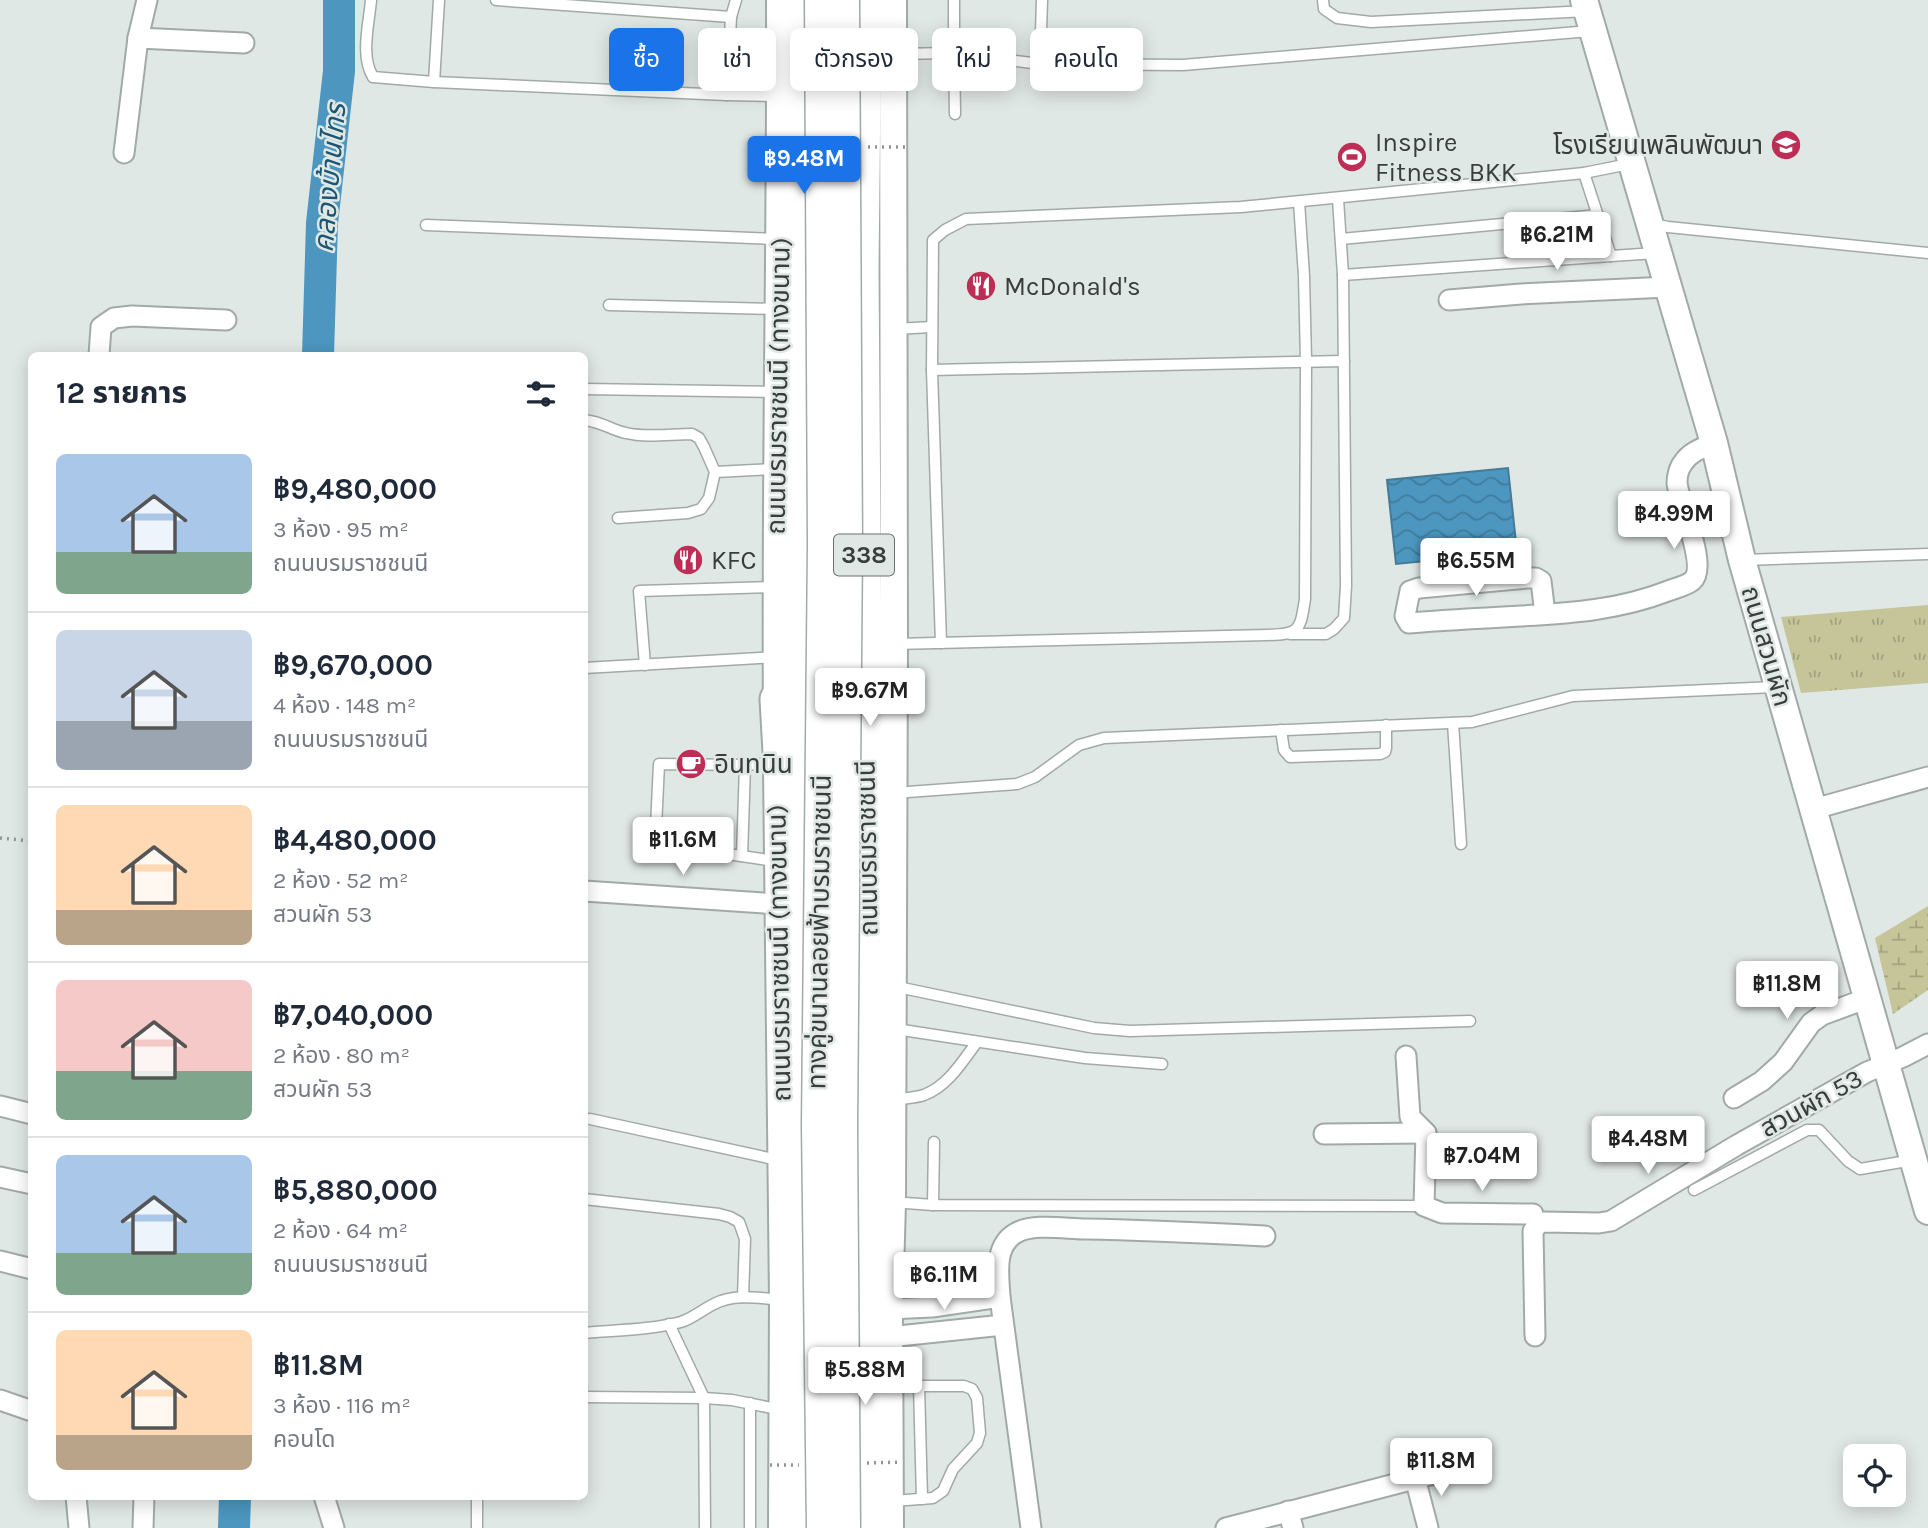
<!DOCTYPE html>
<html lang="th">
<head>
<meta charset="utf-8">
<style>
	:root { --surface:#fff; --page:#f2f2f3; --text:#1f2937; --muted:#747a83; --line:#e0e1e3; --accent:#1a73e8 }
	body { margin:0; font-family:Karla,"Noto Sans Thai",sans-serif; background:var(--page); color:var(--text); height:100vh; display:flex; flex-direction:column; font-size:26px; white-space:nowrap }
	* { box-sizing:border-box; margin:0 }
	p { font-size:23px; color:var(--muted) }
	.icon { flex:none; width:38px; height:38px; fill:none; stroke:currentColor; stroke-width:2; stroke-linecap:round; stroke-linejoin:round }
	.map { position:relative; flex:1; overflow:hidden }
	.sheet { position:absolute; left:28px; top:352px; width:560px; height:1148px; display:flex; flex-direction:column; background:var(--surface); border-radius:10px; box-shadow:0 4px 18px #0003 }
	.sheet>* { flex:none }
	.banner { position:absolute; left:609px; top:28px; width:665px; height:63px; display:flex; gap:14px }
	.buttons { position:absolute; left:1843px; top:1444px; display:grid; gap:14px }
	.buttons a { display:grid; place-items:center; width:63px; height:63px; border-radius:10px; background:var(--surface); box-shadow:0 4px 18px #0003; font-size:35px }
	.price { position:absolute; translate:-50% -60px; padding:0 16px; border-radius:7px; background:#fff; color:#222; font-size:23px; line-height:46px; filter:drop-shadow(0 2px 4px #0008) }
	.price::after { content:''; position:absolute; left:50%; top:42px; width:21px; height:16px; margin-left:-10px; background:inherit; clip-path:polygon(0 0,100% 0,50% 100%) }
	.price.current { background:var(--accent); color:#fff }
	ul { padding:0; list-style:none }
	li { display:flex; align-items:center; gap:21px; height:175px; padding:0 28px }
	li+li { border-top:2px solid var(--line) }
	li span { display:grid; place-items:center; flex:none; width:196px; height:140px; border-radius:10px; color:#555 }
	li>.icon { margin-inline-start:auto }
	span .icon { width:84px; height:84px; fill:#fffc; stroke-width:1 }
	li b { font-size:30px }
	h2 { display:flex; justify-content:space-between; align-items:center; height:84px; padding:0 28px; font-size:30px }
	.tag { padding:0 24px; border-radius:10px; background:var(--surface); box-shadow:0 4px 18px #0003; font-size:24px; line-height:63px }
	.tag.current { background:var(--accent); color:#fff }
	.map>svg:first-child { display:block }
</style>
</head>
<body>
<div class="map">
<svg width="1928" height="1528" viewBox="0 0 1928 1528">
	<defs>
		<pattern id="grass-tufts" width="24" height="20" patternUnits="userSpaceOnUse" patternTransform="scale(1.75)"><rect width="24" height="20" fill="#c6c59a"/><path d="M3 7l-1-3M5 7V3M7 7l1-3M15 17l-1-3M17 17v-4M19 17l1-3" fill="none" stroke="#a2a17f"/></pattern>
		<pattern id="wetland-marsh" width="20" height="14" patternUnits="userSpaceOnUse" patternTransform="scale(1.75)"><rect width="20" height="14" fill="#c6c59a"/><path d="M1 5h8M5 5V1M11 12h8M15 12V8" fill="none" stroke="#a2a17f"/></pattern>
		<pattern id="water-waves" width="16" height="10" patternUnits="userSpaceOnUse" patternTransform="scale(1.75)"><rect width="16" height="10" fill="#4c96bf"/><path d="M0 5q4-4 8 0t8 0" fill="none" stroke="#407c9c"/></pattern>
	</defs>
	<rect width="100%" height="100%" fill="#e0e8e5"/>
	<!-- grass -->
	<polygon fill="url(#grass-tufts)" points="1928,605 1928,683 1801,693 1781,617"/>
	<!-- wetland -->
	<polygon fill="url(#wetland-marsh)" points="1928,906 1928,990 1893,1014 1875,938"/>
	<!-- water -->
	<polygon fill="url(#water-waves)" stroke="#467b97" stroke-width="2" points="1508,468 1517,552 1396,564 1387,480"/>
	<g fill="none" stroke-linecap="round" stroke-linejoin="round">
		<!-- river -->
		<g stroke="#4c96bf" stroke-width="32">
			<polyline points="318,355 322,223 339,71 339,0"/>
			<polyline points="234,1528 235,1496"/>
		</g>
		<!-- lane casing -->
		<g stroke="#a2aaa7" stroke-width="13">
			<g id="lane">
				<path d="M371,0C369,24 360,56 373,77L434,82L727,95L731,17L736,0"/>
				<polyline points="496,0 731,17"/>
				<polyline points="1323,0 1324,9 1337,18 1371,22 1587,11"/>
				<polyline points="894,54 954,53 954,0"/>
				<polyline points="1040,64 1042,0"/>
				<polyline points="434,82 439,0"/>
				<polyline points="727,95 780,96"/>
				<polyline points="955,114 954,53 1040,64 1183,65 1590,31"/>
				<polyline points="1653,224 1668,227 1928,253"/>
				<polyline points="426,225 776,239"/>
				<polyline points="1341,239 1598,215"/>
				<polyline points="1611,256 1656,253"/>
				<polyline points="1343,275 1611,256 1584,173"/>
				<polyline points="609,305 779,309"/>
				<polyline points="895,329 931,327"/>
				<polyline points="932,370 1344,361"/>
				<polyline points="584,389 777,392"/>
				<path d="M584,420C603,422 611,430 626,433C647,438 671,434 692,434L699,438L704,447L715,472L709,498L701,509L688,513L618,518"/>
				<polyline points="715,472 774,469"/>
				<polyline points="1743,560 1928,554"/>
				<polyline points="1290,634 1326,634 1334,629 1344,618 1346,586 1343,275 1338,199"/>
				<polyline points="941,643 932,370 933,240 945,230 966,219 1241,207 1584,173 1629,164"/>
				<path d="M895,644L1267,635C1300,634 1300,631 1305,599L1306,361L1304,276L1299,202"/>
				<polyline points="645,665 639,591 775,587"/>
				<polyline points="584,668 776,657"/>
				<polyline points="1453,723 1461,844"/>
				<polyline points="1281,730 1284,750 1290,757 1380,754 1385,752 1386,748 1386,725"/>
				<polyline points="894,793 1017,784 1035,777 1079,745 1104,738 1472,722 1573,696 1775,687"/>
				<polyline points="742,856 745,765"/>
				<polyline points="775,861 694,849 656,827 659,764 745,765 777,763"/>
				<polyline points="893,986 1094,1028 1130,1031 1470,1021"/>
				<polyline points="896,1029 1085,1058 1162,1064"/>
				<path d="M895,1100C905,1098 915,1098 924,1095C948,1086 962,1062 977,1042"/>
				<polyline points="590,1119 778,1160"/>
				<polyline points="1694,1190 1807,1130 1819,1130 1848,1161 1860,1169 1913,1160"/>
				<polyline points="584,1199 719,1214 730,1217 739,1222 745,1239 743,1297"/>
				<polyline points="892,1202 933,1205 1424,1206"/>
				<polyline points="933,1205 934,1142"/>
				<polyline points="669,1324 704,1398 705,1528"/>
				<path d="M584,1333C616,1330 650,1330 681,1322C693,1318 702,1310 714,1304C734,1293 760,1298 782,1300"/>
				<polyline points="889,1386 964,1386 972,1389 977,1398 980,1433 977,1443 953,1469 943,1491 933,1498 893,1501"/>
				<polyline points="919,1386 922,1499"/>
				<polyline points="584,1397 704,1398 732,1400 782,1410"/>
				<polyline points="477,1528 477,1496"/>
				<polyline points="750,1528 750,1403"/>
			</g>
		</g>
		<!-- street casing -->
		<g stroke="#a2aaa7" stroke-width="23">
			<g id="street">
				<polyline points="138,38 244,43"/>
				<polyline points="124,153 138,38 147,0"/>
				<polyline points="1449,300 1521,294 1668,287"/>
				<polyline points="99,355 101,327 114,318 132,316 226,320"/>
				<path d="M1545,614L1541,581L1536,578H1527L1419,588L1410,591L1405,616L1409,623C1446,620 1483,618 1521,616C1572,613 1619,610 1668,591C1675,588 1686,586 1692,581C1709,567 1679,503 1677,483C1677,477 1679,468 1683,463C1690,452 1702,448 1714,443"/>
				<polyline points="1814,809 1928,777"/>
				<polyline points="584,891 778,904"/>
				<polyline points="1406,1056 1410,1117 1426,1133 1424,1206 1442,1213 1533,1214"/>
				<polyline points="1734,1098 1762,1081 1783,1062 1811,1023 1822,1015 1868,998"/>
				<polyline points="0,1106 32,1114"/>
				<polyline points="1324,1134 1426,1133"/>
				<polyline points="0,1177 32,1184"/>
				<polyline points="0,1261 32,1269"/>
				<polyline points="889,1309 932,1307 1000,1297"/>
				<polyline points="1535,1336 1533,1231 1538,1224 1544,1222 1599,1223 1611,1221 1737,1145 1867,1072 1903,1057 1928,1044"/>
				<polyline points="889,1337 1003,1325"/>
				<polyline points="0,1400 32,1411"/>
				<polyline points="1415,1478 1428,1528"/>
				<polyline points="76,1496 79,1528"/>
				<polyline points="324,1496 334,1528"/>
				<polyline points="1288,1511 1293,1528"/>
				<polyline points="143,1528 144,1496"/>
				<path d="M1031,1528L1000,1297C999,1276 993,1246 1016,1233C1033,1223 1066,1229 1086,1229C1145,1230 1205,1233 1265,1236"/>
				<polyline points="1226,1528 1468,1465"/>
			</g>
		</g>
		<!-- secondary casing -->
		<g stroke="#a2aaa7" stroke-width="30">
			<g id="secondary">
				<polyline points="1584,0 1714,443 1742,560 1928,1211"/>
				<path d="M777,718C775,479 781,239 780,0"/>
				<polyline points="777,767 783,1300 782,1528"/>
				<polyline points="890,1528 889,1309 892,1202 894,644 893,0"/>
			</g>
		</g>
		<!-- highway casing -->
		<g stroke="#a2aaa7" stroke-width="37">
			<g id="highway">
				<polyline points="802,0 804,186 803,1126 805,1528"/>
				<polyline points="777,699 782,788"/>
				<polyline points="863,1528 863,1357 871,1111 866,804 862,268 865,0"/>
			</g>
		</g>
		<!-- path -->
		<polyline stroke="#909694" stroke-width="3.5" stroke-dasharray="2 5" stroke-linecap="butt" points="0,838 32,841"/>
		<!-- lane -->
		<use href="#lane" stroke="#fff" stroke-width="10"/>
		<!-- street -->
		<use href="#street" stroke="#fff" stroke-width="19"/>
		<!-- secondary -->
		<use href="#secondary" stroke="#fff" stroke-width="26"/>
		<!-- highway -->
		<use href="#highway" stroke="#fff" stroke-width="33"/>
		<!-- primary-bridge casing -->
		<g stroke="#a2aaa7" stroke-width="33" stroke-linecap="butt">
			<g id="primary-bridge">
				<polyline points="820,0 823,545 817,1126 822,1528"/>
				<polyline points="844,0 847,546 842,1128 845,1528"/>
			</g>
		</g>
		<!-- path-bridge -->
		<g stroke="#909694" stroke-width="3.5" stroke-dasharray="2 5" stroke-linecap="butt">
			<polyline points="764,146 800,147"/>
			<polyline points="868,147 906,147"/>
			<polyline points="867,1463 902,1462"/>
			<polyline points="770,1465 799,1465"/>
		</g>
		<!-- primary-bridge -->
		<use href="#primary-bridge" stroke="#fff" stroke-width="30"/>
	</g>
	<!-- icons -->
	<defs>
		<g id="school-disc" transform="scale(1.575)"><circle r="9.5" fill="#bd2e56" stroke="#e0e8e5"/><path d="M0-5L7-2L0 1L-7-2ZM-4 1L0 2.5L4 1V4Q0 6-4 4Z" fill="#fff"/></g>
		<g id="stadium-disc" transform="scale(1.575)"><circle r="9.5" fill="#bd2e56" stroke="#e0e8e5"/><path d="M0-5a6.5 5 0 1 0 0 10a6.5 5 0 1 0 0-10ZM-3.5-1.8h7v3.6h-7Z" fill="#fff"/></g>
		<g id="restaurant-disc" transform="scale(1.575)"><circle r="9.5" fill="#bd2e56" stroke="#e0e8e5"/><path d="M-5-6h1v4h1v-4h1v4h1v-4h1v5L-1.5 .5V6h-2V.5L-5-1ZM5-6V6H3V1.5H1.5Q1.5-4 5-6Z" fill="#fff"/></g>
		<g id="cafe-disc" transform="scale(1.575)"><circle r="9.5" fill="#bd2e56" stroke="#e0e8e5"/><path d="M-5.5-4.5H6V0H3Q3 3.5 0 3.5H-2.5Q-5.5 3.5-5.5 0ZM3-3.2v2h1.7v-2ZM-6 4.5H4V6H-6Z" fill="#fff"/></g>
	</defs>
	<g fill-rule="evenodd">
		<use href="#school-disc" x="1786" y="145"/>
		<use href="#stadium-disc" x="1352" y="157"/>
		<use href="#restaurant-disc" x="981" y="286"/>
		<use href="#restaurant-disc" x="688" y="560"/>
		<use href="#cafe-disc" x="691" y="764"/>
	</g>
	<g text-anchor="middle" stroke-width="5" stroke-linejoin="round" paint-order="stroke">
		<!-- shield labels -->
		<rect fill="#e0e8e5" stroke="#6b706e" stroke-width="2" x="834" y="534.5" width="60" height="41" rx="5"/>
		<g font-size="24" font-weight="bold" fill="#393d3b">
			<text x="864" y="563">338</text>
		</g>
		<!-- poi labels -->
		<g font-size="26" fill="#393d3b" stroke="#e0e8e5" text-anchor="start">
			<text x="1375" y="151">Inspire<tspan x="1375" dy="30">Fitness BKK</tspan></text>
			<text x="1763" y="154" text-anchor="end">โรงเรียนเพลินพัฒนา</text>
			<text x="1004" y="295">McDonald's</text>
			<text x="711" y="569">KFC</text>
			<text x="714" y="773">อินทนิน</text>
		</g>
		<!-- street labels -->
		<g font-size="26" fill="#393d3b" stroke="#e0e8e5">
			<text transform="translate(778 386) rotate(-89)" y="9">ถนนบรมราชชนนี (ทางขนาน)</text>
			<text transform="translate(1767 646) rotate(74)" y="9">ถนนสวนผัก</text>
			<text transform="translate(867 848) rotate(-91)" y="9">ถนนบรมราชชนนี</text>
			<text transform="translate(819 932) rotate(-89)" y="9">ทางคู่ขนานลอยฟ้าบรมราชชนนี</text>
			<text transform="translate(779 953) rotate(-91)" y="9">ถนนบรมราชชนนี (ทางขนาน)</text>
			<text transform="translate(1811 1103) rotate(-29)" y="9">สวนผัก 53</text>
		</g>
		<!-- water labels -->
		<g font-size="28" font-style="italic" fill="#1d5673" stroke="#e0e8e5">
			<text transform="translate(329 178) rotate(-85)" y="10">คลองบ้านไทร</text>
		</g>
	</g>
</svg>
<div class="buttons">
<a><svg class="icon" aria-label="locate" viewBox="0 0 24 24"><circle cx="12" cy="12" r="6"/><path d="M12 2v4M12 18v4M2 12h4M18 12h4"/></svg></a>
</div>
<b class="price current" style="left:804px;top:196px">฿9.48M</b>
<b class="price" style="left:1557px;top:272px">฿6.21M</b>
<b class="price" style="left:1674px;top:551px">฿4.99M</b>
<b class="price" style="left:1476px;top:598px">฿6.55M</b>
<b class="price" style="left:870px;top:728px">฿9.67M</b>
<b class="price" style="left:683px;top:877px">฿11.6M</b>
<b class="price" style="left:1787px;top:1021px">฿11.8M</b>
<b class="price" style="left:1648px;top:1176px">฿4.48M</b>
<b class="price" style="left:1482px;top:1193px">฿7.04M</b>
<b class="price" style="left:944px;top:1312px">฿6.11M</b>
<b class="price" style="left:865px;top:1407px">฿5.88M</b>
<b class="price" style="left:1441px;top:1498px">฿11.8M</b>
<div class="banner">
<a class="tag current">ซื้อ</a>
<a class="tag">เช่า</a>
<a class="tag">ตัวกรอง</a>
<a class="tag">ใหม่</a>
<a class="tag">คอนโด</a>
</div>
<section class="sheet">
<h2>12 รายการ<svg class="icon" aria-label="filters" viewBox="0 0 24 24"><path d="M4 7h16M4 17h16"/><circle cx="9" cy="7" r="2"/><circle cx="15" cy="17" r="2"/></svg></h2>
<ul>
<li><span style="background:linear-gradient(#a9c7e8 70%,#7fa58c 0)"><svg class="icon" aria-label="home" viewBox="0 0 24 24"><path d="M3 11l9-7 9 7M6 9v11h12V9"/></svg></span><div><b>฿9,480,000</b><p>3 ห้อง · 95 m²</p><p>ถนนบรมราชชนนี</p></div></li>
<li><span style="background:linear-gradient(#c9d6e8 65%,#9aa5b1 0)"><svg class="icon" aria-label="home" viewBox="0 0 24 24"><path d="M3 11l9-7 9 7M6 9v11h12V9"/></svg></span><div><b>฿9,670,000</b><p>4 ห้อง · 148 m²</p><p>ถนนบรมราชชนนี</p></div></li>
<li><span style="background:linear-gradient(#ffd9b3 75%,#b9a48a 0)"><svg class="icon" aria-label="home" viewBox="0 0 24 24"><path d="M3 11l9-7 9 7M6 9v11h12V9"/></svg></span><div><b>฿4,480,000</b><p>2 ห้อง · 52 m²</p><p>สวนผัก 53</p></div></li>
<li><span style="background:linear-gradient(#f6c9c9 65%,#7fa58c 0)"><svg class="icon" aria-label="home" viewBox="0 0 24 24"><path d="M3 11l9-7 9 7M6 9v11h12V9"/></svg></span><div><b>฿7,040,000</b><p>2 ห้อง · 80 m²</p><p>สวนผัก 53</p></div></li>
<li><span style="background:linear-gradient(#a9c7e8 70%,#7fa58c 0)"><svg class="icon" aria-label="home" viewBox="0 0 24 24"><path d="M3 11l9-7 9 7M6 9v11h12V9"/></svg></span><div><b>฿5,880,000</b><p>2 ห้อง · 64 m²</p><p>ถนนบรมราชชนนี</p></div></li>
<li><span style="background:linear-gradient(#ffd9b3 75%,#b9a48a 0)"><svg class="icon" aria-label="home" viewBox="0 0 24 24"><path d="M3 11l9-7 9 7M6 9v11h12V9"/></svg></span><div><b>฿11.8M</b><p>3 ห้อง · 116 m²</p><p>คอนโด</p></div></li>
</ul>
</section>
</div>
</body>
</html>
